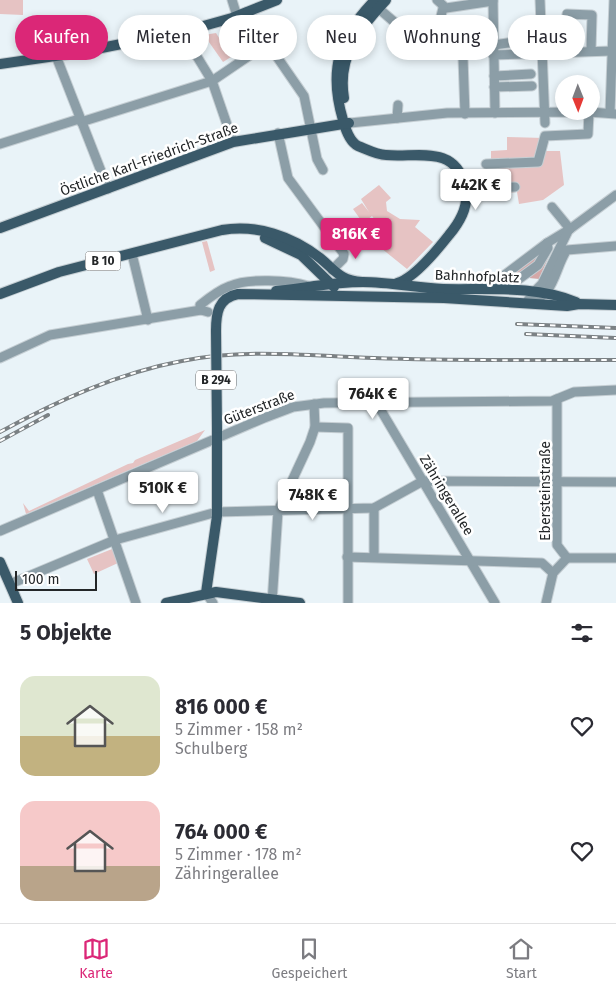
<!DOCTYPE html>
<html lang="de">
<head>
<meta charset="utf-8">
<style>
	:root { --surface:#fff; --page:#f7f7f7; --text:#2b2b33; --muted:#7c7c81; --line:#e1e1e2; --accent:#db2777 }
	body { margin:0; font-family:"Fira Sans",sans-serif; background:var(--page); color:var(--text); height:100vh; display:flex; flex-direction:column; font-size:19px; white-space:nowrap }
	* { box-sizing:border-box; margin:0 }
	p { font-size:16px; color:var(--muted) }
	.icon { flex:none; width:28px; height:28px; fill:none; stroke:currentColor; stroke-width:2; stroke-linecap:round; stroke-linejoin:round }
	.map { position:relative; height:603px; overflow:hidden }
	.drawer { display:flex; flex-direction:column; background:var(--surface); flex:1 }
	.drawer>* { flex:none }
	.banner { position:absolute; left:15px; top:15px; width:586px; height:45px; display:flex; gap:10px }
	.needle { width:32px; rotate:179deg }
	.buttons { position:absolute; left:555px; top:75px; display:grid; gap:10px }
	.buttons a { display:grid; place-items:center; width:45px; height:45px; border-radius:50%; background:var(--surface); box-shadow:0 2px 8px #0003; font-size:25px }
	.scale { position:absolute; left:15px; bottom:12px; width:82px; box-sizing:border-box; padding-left:5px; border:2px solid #232628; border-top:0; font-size:14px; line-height:18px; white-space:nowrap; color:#232628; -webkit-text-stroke:4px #fff; paint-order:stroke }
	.price { position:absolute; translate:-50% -42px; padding:0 11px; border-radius:5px; background:#fff; color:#222; font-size:16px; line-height:32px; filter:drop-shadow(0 1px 2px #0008) }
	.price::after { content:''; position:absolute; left:50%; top:30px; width:15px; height:11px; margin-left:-8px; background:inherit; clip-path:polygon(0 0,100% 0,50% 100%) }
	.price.current { background:var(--accent); color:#fff }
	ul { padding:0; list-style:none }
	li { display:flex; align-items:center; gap:15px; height:125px; padding:0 20px }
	li span { display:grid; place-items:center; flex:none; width:140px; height:100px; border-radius:15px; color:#555 }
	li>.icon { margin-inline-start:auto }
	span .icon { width:60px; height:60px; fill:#fffc; stroke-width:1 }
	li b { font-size:21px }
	h2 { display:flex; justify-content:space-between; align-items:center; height:60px; padding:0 20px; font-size:21px }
	.pill { padding:0 18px; border-radius:22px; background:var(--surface); box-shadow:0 2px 8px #0003; font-size:18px; line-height:45px }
	.pill.current { background:var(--accent); color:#fff }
	.tab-bar { display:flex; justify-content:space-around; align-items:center; height:70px; border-top:1px solid var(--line); background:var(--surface); font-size:14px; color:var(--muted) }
	.tab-bar a { display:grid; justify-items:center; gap:2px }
	.tab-bar .current { color:var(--accent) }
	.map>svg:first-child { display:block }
</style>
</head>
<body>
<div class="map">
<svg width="616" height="603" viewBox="0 0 616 603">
	<rect width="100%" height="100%" fill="#e9f3f8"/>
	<!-- green -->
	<g fill="#e6c3c3">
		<polygon points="0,0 23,0 23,15 0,14"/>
		<polygon points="247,21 254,30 243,37 246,43 239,47 230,27"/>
		<polygon points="216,33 231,57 223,62 204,35"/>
		<polygon points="507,137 544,138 545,151 560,151 564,185 543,200 519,204 517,192 479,197 491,162 491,151 507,150"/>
		<polygon points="379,185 391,198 386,202 387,211 400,219 420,220 415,227 433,242 407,269 376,244 367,228 376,221 372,216 363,223 353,209 362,203 369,212 361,199"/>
		<polygon points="207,241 215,270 210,272 202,242"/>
		<polygon points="205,430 197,441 26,514 23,503 29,511 128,464 133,463 135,460"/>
		<polygon points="112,549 118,563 94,574 87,559"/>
	</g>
	<!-- forest -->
	<polygon fill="#d4a7a7" points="549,247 552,249 539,279 519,277 515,272"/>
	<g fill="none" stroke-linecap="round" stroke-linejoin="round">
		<!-- minor casing -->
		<g stroke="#c5ced3" stroke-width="11">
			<g id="minor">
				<polyline points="232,0 237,16"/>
				<polyline points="437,0 446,8 493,1"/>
				<polyline points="493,0 495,113"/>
				<polyline points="540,0 545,123"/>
				<polyline points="378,8 406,32 440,20 443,8"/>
				<polyline points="246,12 304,96 317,159 323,170"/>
				<polyline points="440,20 459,49"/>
				<polyline points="182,32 212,81 233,142"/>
				<polyline points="494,45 541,38"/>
				<polyline points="564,51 567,14 592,15 591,51"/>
				<polyline points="493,55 611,51"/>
				<polyline points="56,56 108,189"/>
				<polyline points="463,58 465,114"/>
				<polyline points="494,76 531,74"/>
				<polyline points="494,87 532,86"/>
				<polyline points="610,113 614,0"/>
				<polyline points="397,118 398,105"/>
				<polyline points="81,122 212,81 268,43"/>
				<polyline points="350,123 447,113 589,112 616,114"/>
				<polyline points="278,133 288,178 344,254 343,259 332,270"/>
				<polyline points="0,144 79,119"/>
				<polyline points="486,164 538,162 545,136 588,134 589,112"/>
				<polyline points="466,192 474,188 515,187"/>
				<polyline points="552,207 570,229"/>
				<polyline points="132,254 148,320"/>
				<polyline points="512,284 538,265 548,248 547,243"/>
				<polyline points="486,289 547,243 570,229 616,195"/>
				<polyline points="534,292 542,284 569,229"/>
				<path d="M528,300C554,301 555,266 567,250L616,246"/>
				<path d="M201,310L200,305C210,297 219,290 230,286C248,278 289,280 308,286"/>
				<polyline points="0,358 50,335 201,310 208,312"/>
				<polyline points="557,399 557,545 567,558"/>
				<polyline points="376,402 495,603"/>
				<polyline points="315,427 348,428 348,603"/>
				<polyline points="97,490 136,603"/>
				<polyline points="0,531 264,418 293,407 324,403 552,401 574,392 616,390"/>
				<polyline points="347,557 542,563 553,573"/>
				<polyline points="374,557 374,508"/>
				<polyline points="567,558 616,558"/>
				<polyline points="10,584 115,540 217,512 374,508 423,481 616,482"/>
				<polyline points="206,593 213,603"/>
				<polyline points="272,603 278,511 310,442 315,427 314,404"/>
				<polyline points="546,603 553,573 567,558"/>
			</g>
		</g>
		<!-- major casing -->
		<g stroke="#c5ced3" stroke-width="12">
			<g id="major">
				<path d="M375,0C339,37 328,69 343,120C345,128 350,142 358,146C366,149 377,155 386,155C416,158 455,144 465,186C470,204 460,222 449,235C438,249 413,279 397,283"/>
				<polyline points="0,64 76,53 182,32 232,18 277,0"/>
				<path d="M344,98C337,56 359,29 386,0"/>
				<polyline points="0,228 233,142 349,123"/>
				<polyline points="265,238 301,255 334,287"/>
				<path d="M276,291C305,288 334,282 363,282C390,282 416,288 443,289C487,290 535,285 576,302"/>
				<path d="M0,294L59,272L222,230C256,224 292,236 320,258C336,271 339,280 362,282"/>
				<path d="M216,331C216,313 218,298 238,294L444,298L567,306L579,304L616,305"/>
				<polyline points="0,562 18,603"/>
				<polyline points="206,593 217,516 217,428"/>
				<polyline points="166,603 216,592 300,603"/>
			</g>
		</g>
		<!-- minor -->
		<use href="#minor" stroke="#8c9ea7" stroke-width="9"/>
		<!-- major -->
		<use href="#major" stroke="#3a5969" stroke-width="10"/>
		<!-- rail casing -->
		<g stroke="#7b8184" stroke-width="4">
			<g id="rail">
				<polyline points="517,324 616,328"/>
				<polyline points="526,334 616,338"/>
				<path d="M0,432C57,401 118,373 182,361C246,348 310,356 374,358C455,361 535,360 616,360"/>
				<polyline points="0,441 48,415"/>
			</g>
		</g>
		<!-- rail -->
		<use href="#rail" stroke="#fff" stroke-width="2" stroke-dasharray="5.5" stroke-linecap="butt"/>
		<!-- major-bridge casing -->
		<g stroke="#c5ced3" stroke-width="12" stroke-linecap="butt">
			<polyline id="major-bridge" points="216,331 217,428"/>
		</g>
		<!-- major-bridge -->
		<use href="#major-bridge" stroke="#3a5969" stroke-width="10"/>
	</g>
	<g text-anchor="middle" stroke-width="5" stroke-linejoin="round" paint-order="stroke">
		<!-- shield labels -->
		<g fill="#fff" stroke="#656768" stroke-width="1">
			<rect x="85.5" y="251.5" width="35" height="19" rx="4"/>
			<rect x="196" y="370.5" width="40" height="19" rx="4"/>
		</g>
		<g font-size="12" font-weight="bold" fill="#232628">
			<text x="103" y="265">B 10</text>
			<text x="216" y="384">B 294</text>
		</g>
		<!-- street labels -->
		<g font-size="14" fill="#232628" stroke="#fff">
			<text transform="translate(149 159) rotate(-20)" y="5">Östliche Karl-Friedrich-Straße</text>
			<text transform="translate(477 276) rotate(2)" y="5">Bahnhofplatz</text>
			<text transform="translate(259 407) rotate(-21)" y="5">Güterstraße</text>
			<text transform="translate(545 491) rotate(-90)" y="5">Ebersteinstraße</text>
			<text transform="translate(447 495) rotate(59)" y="5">Zähringerallee</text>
		</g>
	</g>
</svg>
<div class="buttons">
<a><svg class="needle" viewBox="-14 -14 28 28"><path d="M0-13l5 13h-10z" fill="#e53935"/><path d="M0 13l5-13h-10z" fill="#7c7c81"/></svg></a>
</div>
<div class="scale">100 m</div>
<b class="price" style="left:476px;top:211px">442K €</b>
<b class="price current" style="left:356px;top:260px">816K €</b>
<b class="price" style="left:373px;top:420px">764K €</b>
<b class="price" style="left:163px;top:514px">510K €</b>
<b class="price" style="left:313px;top:521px">748K €</b>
<div class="banner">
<a class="pill current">Kaufen</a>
<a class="pill">Mieten</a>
<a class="pill">Filter</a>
<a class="pill">Neu</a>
<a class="pill">Wohnung</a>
<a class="pill">Haus</a>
</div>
</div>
<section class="drawer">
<h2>5 Objekte<svg class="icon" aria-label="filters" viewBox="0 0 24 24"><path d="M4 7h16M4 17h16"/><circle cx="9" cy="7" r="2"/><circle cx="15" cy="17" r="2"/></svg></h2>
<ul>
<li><span style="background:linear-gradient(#dfe7d0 60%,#c2b280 0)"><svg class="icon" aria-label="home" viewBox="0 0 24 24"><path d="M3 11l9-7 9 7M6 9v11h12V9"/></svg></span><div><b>816 000 €</b><p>5 Zimmer · 158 m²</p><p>Schulberg</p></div><svg class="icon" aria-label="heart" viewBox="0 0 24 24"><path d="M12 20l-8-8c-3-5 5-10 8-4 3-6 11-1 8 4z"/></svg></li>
<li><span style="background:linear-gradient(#f6c9c9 65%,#b9a48a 0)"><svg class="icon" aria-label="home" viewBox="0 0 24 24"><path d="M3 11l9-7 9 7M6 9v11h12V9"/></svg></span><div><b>764 000 €</b><p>5 Zimmer · 178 m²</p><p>Zähringerallee</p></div><svg class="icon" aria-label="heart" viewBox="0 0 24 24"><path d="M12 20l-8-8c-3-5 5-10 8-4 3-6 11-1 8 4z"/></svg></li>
</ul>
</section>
<nav class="tab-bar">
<a class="current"><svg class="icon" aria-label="map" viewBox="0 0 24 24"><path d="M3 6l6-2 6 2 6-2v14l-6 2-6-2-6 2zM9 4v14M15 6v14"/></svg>Karte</a>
<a><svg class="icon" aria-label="saved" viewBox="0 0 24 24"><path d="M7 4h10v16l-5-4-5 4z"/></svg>Gespeichert</a>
<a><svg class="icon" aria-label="home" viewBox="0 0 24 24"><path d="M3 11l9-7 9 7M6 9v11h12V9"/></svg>Start</a>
</nav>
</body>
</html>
